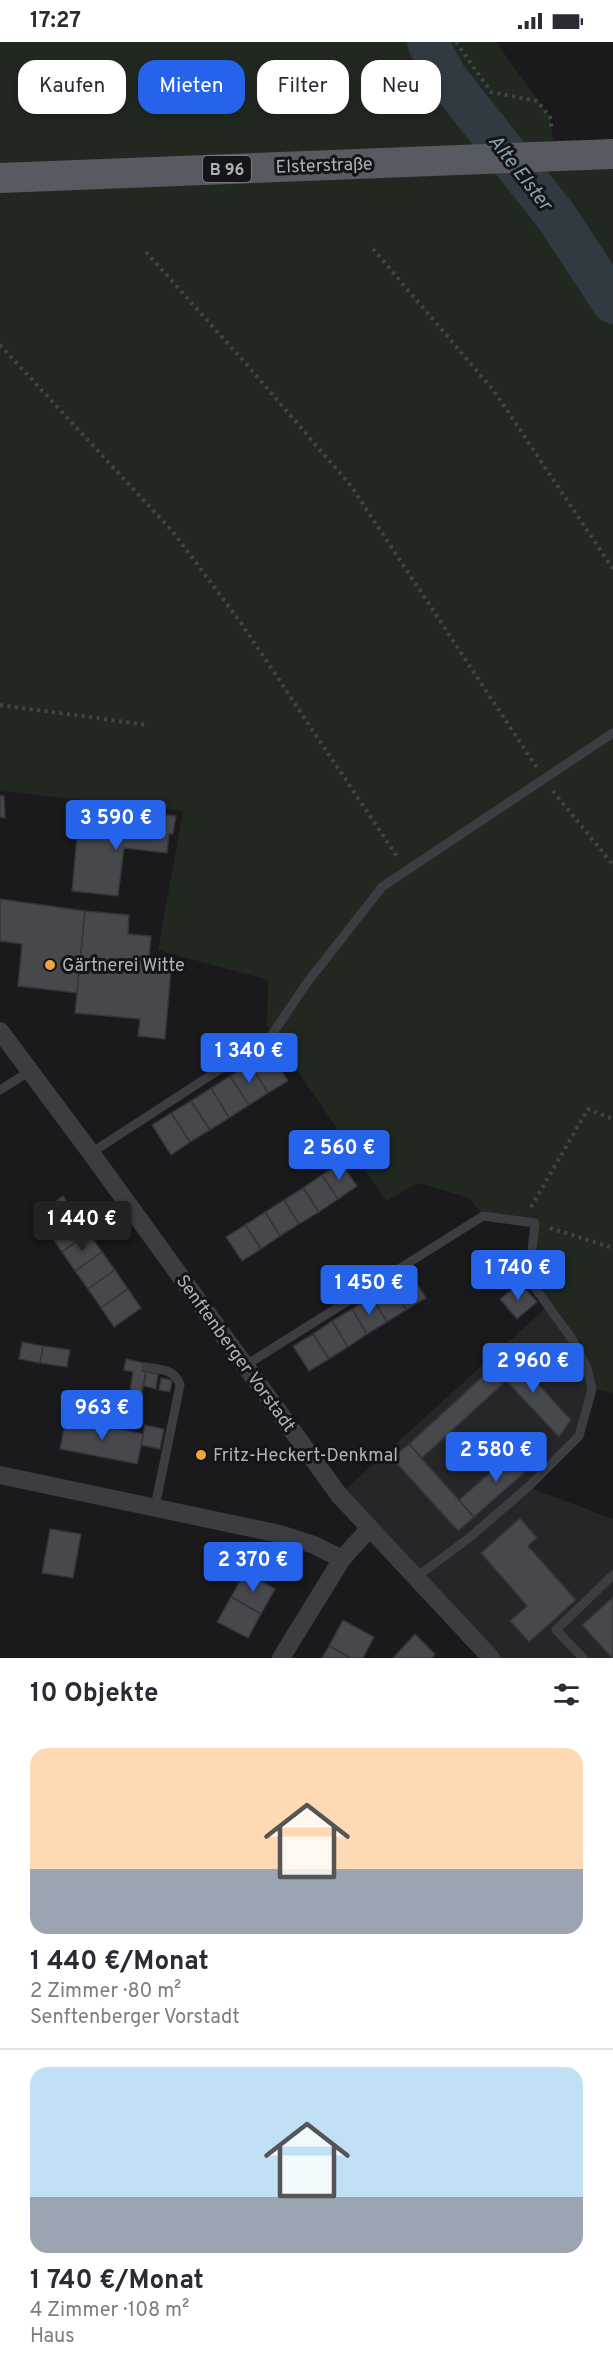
<!DOCTYPE html>
<html lang="de">
<head>
<meta charset="utf-8">
<style>
	:root { --surface:#fff; --page:#f2f2f3; --text:#2b2b33; --muted:#7c7c81; --line:#e1e1e2; --accent:#2563eb }
	body { margin:0; font-family:Overpass,sans-serif; background:var(--page); color:var(--text); height:100vh; display:flex; flex-direction:column; font-size:22px; white-space:nowrap }
	* { box-sizing:border-box; margin:0 }
	p { font-size:20px; color:var(--muted) }
	.icon { flex:none; width:33px; height:33px; fill:none; stroke:currentColor; stroke-width:2; stroke-linecap:round; stroke-linejoin:round }
	.map { position:relative; height:1616px; overflow:hidden }
	.details { display:flex; flex-direction:column; background:var(--surface); flex:1 }
	.details>* { flex:none }
	.guide { position:absolute; left:18px; top:18px; width:578px; height:54px; display:flex; gap:12px }
	.price { position:absolute; translate:-50% -51px; padding:0 14px; border-radius:6px; background:var(--accent); color:#fff; font-size:20px; line-height:39px; filter:drop-shadow(0 2px 3px #0008) }
	.price::after { content:''; position:absolute; left:50%; top:36px; width:18px; height:14px; margin-left:-9px; background:inherit; clip-path:polygon(0 0,100% 0,50% 100%) }
	.price.active { background:#222; color:#fff }
	ul { padding:0; list-style:none }
	li { display:grid; align-content:center; gap:12px; height:318px; padding:0 30px }
	li+li { border-top:2px solid var(--line) }
	li span { display:grid; place-items:center; height:186px; border-radius:18px; color:#555 }
	li>.icon { margin-inline-start:auto }
	span .icon { width:108px; height:108px; fill:#fffc; stroke-width:1 }
	li b { font-size:26px }
	h2 { display:flex; justify-content:space-between; align-items:center; height:72px; padding:0 30px; font-size:26px }
	.chip { padding:0 21px; border-radius:18px; background:var(--surface); box-shadow:0 3px 9px #0003; font-size:21px; line-height:54px }
	.chip.active { background:var(--accent); color:#fff }
	.status { display:flex; justify-content:space-between; align-items:center; height:42px; padding:0 30px; background:var(--surface); direction:ltr }
	.status svg { height:16px; fill:currentColor }
	.map>svg:first-child { display:block }
</style>
</head>
<body>
<div class="status"><b>17:27</b><svg viewBox="0 0 49 12"><path d="M0 12V9h3v3zM5 12V6h3v6zM10 12V3h3v9zM15 12V0h3v12zM26 1h20v11H26zM47 4h2v5h-2z"/></svg></div>
<div class="map">
<svg width="613" height="1616" viewBox="0 0 613 1616">
	<rect width="100%" height="100%" fill="#1a1a1c"/>
	<!-- built -->
	<polygon fill="#262629" points="548,1264 572,1297 592,1347 579,1394 528,1445 613,1477 613,1616 492,1616 339,1453"/>
	<!-- green -->
	<polygon fill="#202820" points="0,0 496,0 550,75 555,114 613,112 613,1351 592,1347 587,1326 534,1243 535,1181 483,1174 469,1156 418,1141 386,1159 267,984 268,938 158,908 183,769 0,749"/>
	<g fill="none" stroke-linecap="round" stroke-linejoin="round">
		<!-- river -->
		<polyline stroke="#303b41" stroke-width="42" points="428,0 445,34 556,174 613,261"/>
	</g>
	<!-- building -->
	<g fill="#47484c" stroke="#343438" stroke-width="1.5">
		<polygon points="0,753 4,754 5,776 0,775"/>
		<polygon points="81,759 134,765 131,789 78,783"/>
		<polygon points="133,769 176,774 173,792 169,792 167,811 124,806 118,854 72,849 78,783 131,789"/>
		<polygon points="0,857 85,869 77,951 18,944 22,902 0,899"/>
		<polygon points="85,869 129,873 128,892 151,894 149,915 172,917 165,997 138,994 140,977 75,971"/>
		<polygon points="269,1009 288,1039 268,1051 250,1022"/>
		<polygon points="250,1022 268,1051 249,1063 230,1034"/>
		<polygon points="230,1034 249,1063 229,1076 211,1046"/>
		<polygon points="211,1046 229,1076 210,1088 191,1059"/>
		<polygon points="191,1059 210,1088 190,1100 171,1071"/>
		<polygon points="171,1071 190,1100 171,1113 152,1083"/>
		<polygon points="341,1121 357,1144 338,1157 322,1133"/>
		<polygon points="322,1133 338,1157 319,1170 303,1146"/>
		<polygon points="303,1146 319,1170 299,1182 284,1158"/>
		<polygon points="63,1154 76,1173 49,1191 36,1173"/>
		<polygon points="284,1158 299,1182 280,1194 265,1170"/>
		<polygon points="265,1170 280,1194 261,1207 245,1183"/>
		<polygon points="76,1173 89,1191 62,1210 49,1191"/>
		<polygon points="245,1183 261,1207 242,1219 226,1195"/>
		<polygon points="89,1191 102,1210 75,1229 62,1210"/>
		<polygon points="102,1210 115,1228 88,1247 75,1229"/>
		<polygon points="115,1228 128,1247 101,1266 88,1247"/>
		<polygon points="410,1231 426,1256 406,1268 390,1243"/>
		<polygon points="520,1241 537,1260 517,1277 500,1257"/>
		<polygon points="390,1243 406,1268 387,1280 371,1255"/>
		<polygon points="128,1247 141,1266 114,1285 101,1266"/>
		<polygon points="371,1255 387,1280 367,1292 352,1267"/>
		<polygon points="352,1267 367,1292 348,1305 332,1279"/>
		<polygon points="332,1279 348,1305 329,1317 313,1292"/>
		<polygon points="313,1292 329,1317 309,1329 293,1304"/>
		<polygon points="22,1300 43,1304 40,1321 19,1317"/>
		<polygon points="43,1304 70,1308 67,1325 40,1321"/>
		<polygon points="509,1310 571,1378 559,1395 493,1325"/>
		<polygon points="126,1317 144,1321 142,1329 146,1330 142,1350 130,1348 133,1330 124,1328"/>
		<polygon points="493,1325 506,1339 422,1416 409,1402"/>
		<polygon points="146,1330 158,1332 156,1347 144,1344"/>
		<polygon points="161,1336 172,1338 170,1350 159,1348"/>
		<polygon points="66,1376 144,1392 137,1422 60,1407"/>
		<polygon points="145,1383 164,1387 160,1407 141,1403"/>
		<polygon points="409,1402 474,1475 458,1489 392,1416"/>
		<polygon points="518,1406 533,1423 474,1475 459,1458"/>
		<polygon points="520,1476 537,1496 528,1504 576,1558 529,1600 510,1579 527,1564 481,1511"/>
		<polygon points="50,1487 81,1492 73,1536 42,1531"/>
		<polygon points="245,1530 275,1547 261,1572 231,1555"/>
		<polygon points="231,1555 261,1572 248,1596 217,1580"/>
		<polygon points="613,1555 613,1616 612,1616 582,1583"/>
		<polygon points="343,1578 374,1595 363,1616 351,1616 329,1604"/>
		<polygon points="415,1592 435,1612 432,1616 393,1616"/>
		<polygon points="329,1604 351,1616 322,1616"/>
	</g>
	<g fill="none" stroke-linecap="round" stroke-linejoin="round">
		<!-- path -->
		<g stroke="#414448" stroke-width="4" stroke-dasharray="3 4.5" stroke-linecap="butt">
			<polyline points="456,0 491,50 537,59 550,75 552,89"/>
			<polyline points="373,207 494,349 613,527"/>
			<polyline points="146,210 248,324 351,444 537,726"/>
			<polyline points="0,303 173,490 241,581 398,816"/>
			<polyline points="0,663 148,683"/>
			<polyline points="553,749 613,823"/>
			<polyline points="531,1165 588,1067 613,1077"/>
			<polyline points="550,1186 613,1206"/>
		</g>
		<!-- service -->
		<g stroke="#3b3d41" stroke-width="9">
			<polyline points="0,1048 30,1029"/>
			<polyline points="91,1111 271,994 306,942 382,845 613,691"/>
			<polyline points="246,1323 483,1174 535,1181 531,1217 533,1243 572,1297 587,1326 592,1347 579,1394 528,1445 469,1496 415,1536"/>
			<path d="M146,1325C161,1328 175,1327 180,1343L155,1465"/>
			<polyline points="583,1616 556,1588 613,1533"/>
		</g>
		<!-- minor -->
		<g stroke="#3b3d41" stroke-width="18">
			<polyline points="0,989 91,1111 339,1453 491,1616"/>
			<polyline points="0,1433 280,1492 314,1503 342,1517"/>
			<polyline points="281,1616 342,1517 369,1487"/>
		</g>
		<!-- primary -->
		<polyline stroke="#575a60" stroke-width="30" points="0,136 613,112"/>
	</g>
	<!-- markers -->
	<g fill="#efa53f" stroke="#151517" stroke-width="2">
		<circle cx="50" cy="923" r="6"/>
		<circle cx="201" cy="1413" r="6"/>
	</g>
	<g text-anchor="middle" stroke-width="6" stroke-linejoin="round" paint-order="stroke">
		<!-- shield labels -->
		<rect fill="#151517" stroke="#7f848a" stroke-width="1.5" x="203" y="114" width="48" height="26" rx="4.5"/>
		<g font-size="16" font-weight="bold" fill="#adb3bc">
			<text x="227" y="133">B 96</text>
		</g>
		<!-- street labels -->
		<g font-size="18" fill="#adb3bc" stroke="#151517">
			<text transform="translate(324 123) rotate(-2)" y="6">Elsterstraße</text>
			<text transform="translate(236 1311) rotate(54)" y="6">Senftenberger Vorstadt</text>
		</g>
		<!-- poi labels -->
		<g font-size="18" fill="#adb3bc" stroke="#151517" text-anchor="start">
			<text x="62" y="929">Gärtnerei Witte</text>
			<text x="213" y="1419">Fritz-Heckert-Denkmal</text>
		</g>
		<!-- water labels -->
		<g font-size="20" font-style="italic" fill="#85a3b5" stroke="#151517">
			<text transform="translate(521 130) rotate(52)" y="7">Alte Elster</text>
		</g>
	</g>
</svg>
<b class="price" style="left:116px;top:809px">3 590 €</b>
<b class="price" style="left:249px;top:1042px">1 340 €</b>
<b class="price" style="left:339px;top:1139px">2 560 €</b>
<b class="price active" style="left:82px;top:1210px">1 440 €</b>
<b class="price" style="left:518px;top:1259px">1 740 €</b>
<b class="price" style="left:369px;top:1274px">1 450 €</b>
<b class="price" style="left:533px;top:1352px">2 960 €</b>
<b class="price" style="left:102px;top:1399px">963 €</b>
<b class="price" style="left:496px;top:1441px">2 580 €</b>
<b class="price" style="left:253px;top:1551px">2 370 €</b>
<div class="guide">
<a class="chip">Kaufen</a>
<a class="chip active">Mieten</a>
<a class="chip">Filter</a>
<a class="chip">Neu</a>
</div>
</div>
<section class="details">
<h2>10 Objekte<svg class="icon" aria-label="filters" viewBox="0 0 24 24"><path d="M4 7h16M4 17h16"/><circle cx="9" cy="7" r="2"/><circle cx="15" cy="17" r="2"/></svg></h2>
<ul>
<li><span style="background:linear-gradient(#ffd9b3 65%,#9aa5b1 0)"><svg class="icon" aria-label="home" viewBox="0 0 24 24"><path d="M3 11l9-7 9 7M6 9v11h12V9"/></svg></span><div><b>1 440 €/Monat</b><p>2 Zimmer · 80 m²</p><p>Senftenberger Vorstadt</p></div></li>
<li><span style="background:linear-gradient(#bfe0f5 70%,#9aa5b1 0)"><svg class="icon" aria-label="home" viewBox="0 0 24 24"><path d="M3 11l9-7 9 7M6 9v11h12V9"/></svg></span><div><b>1 740 €/Monat</b><p>4 Zimmer · 108 m²</p><p>Haus</p></div></li>
</ul>
</section>
</body>
</html>
